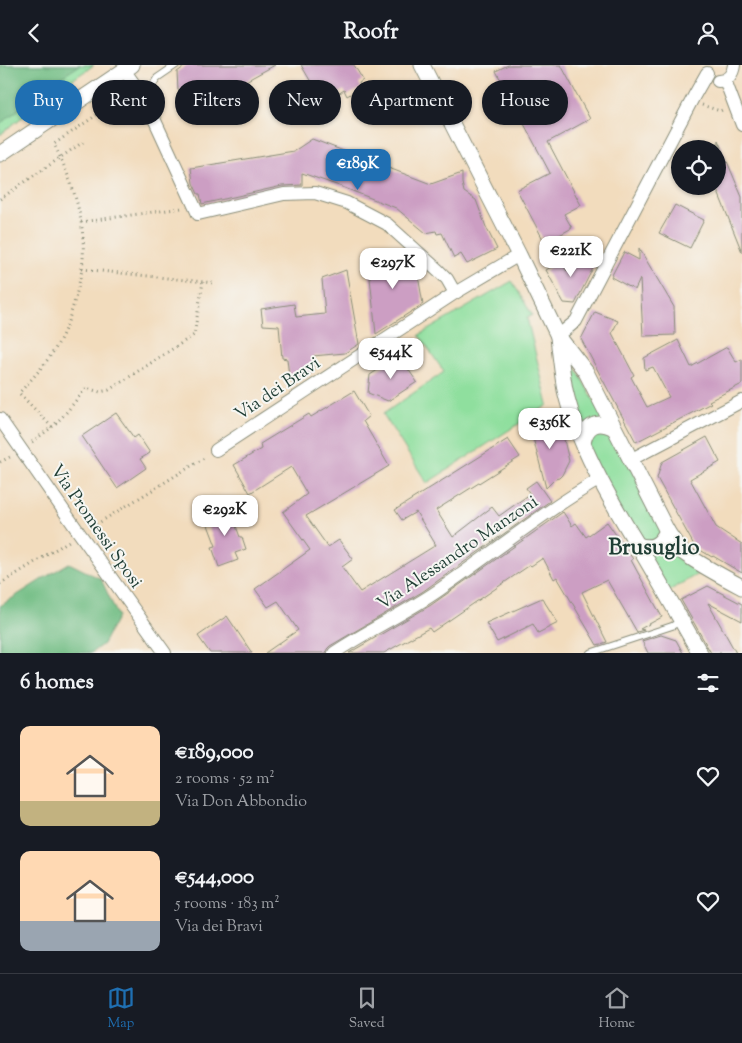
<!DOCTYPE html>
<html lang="en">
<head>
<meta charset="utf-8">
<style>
	:root { --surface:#171b24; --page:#20242c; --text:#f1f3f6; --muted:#9ea1a6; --line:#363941; --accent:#1f6fb2 }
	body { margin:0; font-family:"Sorts Mill Goudy",serif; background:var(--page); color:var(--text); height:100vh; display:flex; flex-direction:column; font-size:19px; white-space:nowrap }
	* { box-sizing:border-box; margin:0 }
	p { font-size:16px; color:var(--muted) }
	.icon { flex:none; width:28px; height:28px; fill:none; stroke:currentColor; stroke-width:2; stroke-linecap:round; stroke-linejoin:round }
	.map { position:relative; height:588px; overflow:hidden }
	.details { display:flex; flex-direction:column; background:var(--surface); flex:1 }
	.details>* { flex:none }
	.guide { position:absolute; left:15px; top:15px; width:712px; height:45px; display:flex; gap:10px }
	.fabs { position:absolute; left:671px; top:75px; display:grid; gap:10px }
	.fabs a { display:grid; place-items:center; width:55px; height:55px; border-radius:50%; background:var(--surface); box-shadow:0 1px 4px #0004; font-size:25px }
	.price { position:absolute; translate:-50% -42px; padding:0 11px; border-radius:10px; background:#fff; color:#222; font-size:16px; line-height:32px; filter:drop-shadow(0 1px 2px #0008) }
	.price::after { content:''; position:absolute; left:50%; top:30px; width:15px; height:11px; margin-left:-8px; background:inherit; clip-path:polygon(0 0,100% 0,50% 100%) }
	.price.selected { background:var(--accent); color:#fff }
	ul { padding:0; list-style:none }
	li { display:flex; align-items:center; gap:15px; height:125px; padding:0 20px }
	li span { display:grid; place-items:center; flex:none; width:140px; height:100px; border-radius:10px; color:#555 }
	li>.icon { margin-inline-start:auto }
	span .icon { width:60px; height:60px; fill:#fffc; stroke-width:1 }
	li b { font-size:21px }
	h2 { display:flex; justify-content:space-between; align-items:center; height:60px; padding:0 20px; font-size:21px }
	.chip { padding:0 18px; border-radius:22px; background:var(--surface); box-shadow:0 1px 4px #0004; font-size:18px; line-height:45px }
	.chip.selected { background:var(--accent); color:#fff }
	header { display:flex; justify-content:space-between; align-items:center; height:65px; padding:0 20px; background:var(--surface); font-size:22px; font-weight:800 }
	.dock { display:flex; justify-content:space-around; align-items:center; height:70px; border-top:1px solid var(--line); background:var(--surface); font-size:14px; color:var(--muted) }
	.dock a { display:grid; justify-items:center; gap:2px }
	.dock .selected { color:var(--accent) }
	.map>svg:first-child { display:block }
</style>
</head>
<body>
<header><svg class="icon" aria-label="back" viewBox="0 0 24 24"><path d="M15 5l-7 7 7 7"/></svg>Roofr<svg class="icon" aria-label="person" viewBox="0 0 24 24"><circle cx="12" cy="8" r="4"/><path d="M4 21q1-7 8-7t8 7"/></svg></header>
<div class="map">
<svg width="742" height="588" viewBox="0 0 742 588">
	<rect width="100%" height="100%" fill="#f6f6f2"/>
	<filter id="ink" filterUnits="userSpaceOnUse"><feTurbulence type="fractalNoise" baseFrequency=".02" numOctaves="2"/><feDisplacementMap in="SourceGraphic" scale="10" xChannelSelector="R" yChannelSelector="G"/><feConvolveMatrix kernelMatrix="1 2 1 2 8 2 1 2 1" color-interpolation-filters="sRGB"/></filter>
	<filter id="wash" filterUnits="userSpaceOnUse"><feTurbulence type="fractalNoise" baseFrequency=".0096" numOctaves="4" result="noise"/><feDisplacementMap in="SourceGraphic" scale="20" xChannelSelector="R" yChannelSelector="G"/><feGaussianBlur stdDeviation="1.12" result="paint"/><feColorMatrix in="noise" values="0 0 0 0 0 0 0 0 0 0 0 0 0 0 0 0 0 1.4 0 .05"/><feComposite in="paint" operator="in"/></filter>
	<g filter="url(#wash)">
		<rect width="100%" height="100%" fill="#f2dcbd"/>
		<!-- green -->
		<g fill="#8fdf9e" stroke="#578e69">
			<polygon points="0,0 94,0 47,32 0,70"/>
			<polygon points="512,216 532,250 527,253 548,340 427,418 383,349 444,307 419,270"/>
			<polygon points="558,271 667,466 708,503 665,528 583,377"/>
		</g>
		<!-- forest -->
		<g fill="#73be85" stroke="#497e5c">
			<polygon points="0,0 80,0 54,17 0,59"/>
			<polygon points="69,498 101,514 118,551 103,579 91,588 0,588 0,541 44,513"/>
		</g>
		<g id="blocks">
			<!-- building -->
			<g fill="#cc9ec3">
				<polygon points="187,0 275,0 233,23 234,33 183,38 182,24 178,25 177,7"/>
				<polygon points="301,0 354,0 363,15 359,18 361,23 347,31 344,25 324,39"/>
				<polygon points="508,0 561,0 590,54 548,77 581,140 564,149 572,163 545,178 517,125 550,108 496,6"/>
				<polygon points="312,74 431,119 462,108 462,118 464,127 476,135 486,162 497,184 467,199 461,189 454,193 442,168 437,169 436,166 426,168 396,143 342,122 302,108 302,120 282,121 202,139 200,129 198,129 193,118 191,103 294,86"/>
				<polygon points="718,75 742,132 742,187 718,127"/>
				<polygon points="675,140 704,155 690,183 659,168"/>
				<polygon points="639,183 674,242 675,270 643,271 640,214 635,225 611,212 624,187 639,195"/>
				<polygon points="576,189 595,199 575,239 564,238 546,205 561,196 567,206"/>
				<polygon points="389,191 395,193 406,192 407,206 417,205 423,239 376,269 368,194"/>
				<polygon points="346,205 359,279 345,288 313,291 314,306 293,318 289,311 287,294 282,293 279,261 263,260 261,244 294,239 296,252 325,249 322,214"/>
				<polygon points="595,247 618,256 612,268 634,310 631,312 647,342 669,332 653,302 645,305 644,293 678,275 691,302 727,282 736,297 742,294 742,319 709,336 711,338 636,377 581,274"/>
				<polygon points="399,291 417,317 388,336 368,328 370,310"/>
				<polygon points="354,326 369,351 363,356 389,401 306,451 328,482 339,475 353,494 342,502 360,527 436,480 416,447 402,455 395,445 508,374 520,392 436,445 453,472 492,442 499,451 530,429 526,423 536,416 550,436 422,527 330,581 327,584 326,588 265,588 298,565 278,536 268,542 255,524 310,485 283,447 307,429 291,402 250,428 234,400 261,384 260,379 309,349 311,352"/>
				<polygon points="116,348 134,373 138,370 150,388 140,394 146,403 117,423 82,371"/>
				<polygon points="548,354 560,358 569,396 562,410 559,413 555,414 546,423 531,365 540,356"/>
				<polygon points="707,372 720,397 690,414 716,462 742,479 742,508 713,491 712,492 695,482 657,413 662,397"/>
				<polygon points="229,442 240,472 242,472 246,484 235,488 238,495 219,502 212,482 216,481 205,452"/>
				<polygon points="563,447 572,461 576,458 586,472 607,457 633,494 631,495 662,552 640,564 644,565 637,567 607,515 582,527 607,577 597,580 557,512 554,514 543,493 531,501 530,500 432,567 429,563 384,588 349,588 431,540"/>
				<polygon points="708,521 742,539 742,556 708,538 736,588 711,588 681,535"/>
				<polygon points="542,533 558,558 538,568 533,559 497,577 486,558"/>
				<polygon points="227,551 252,588 210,588 198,571"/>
				<polygon points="661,570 676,575 683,588 648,588 642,576"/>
			</g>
		</g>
	</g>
	<g filter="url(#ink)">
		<use href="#blocks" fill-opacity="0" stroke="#888c78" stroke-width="1"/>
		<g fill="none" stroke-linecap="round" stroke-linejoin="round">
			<!-- service casing -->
			<g stroke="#888c78" stroke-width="8">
				<g id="service">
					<polyline points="145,33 157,13 176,0"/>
					<polyline points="590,588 672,561 681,556"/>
				</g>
			</g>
			<!-- minor casing -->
			<g stroke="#888c78" stroke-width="14">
				<g id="minor">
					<polyline points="124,5 145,34 198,149 284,129 315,128 347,138 387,159 438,205 447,214 455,228"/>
					<polyline points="725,15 742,60"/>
					<path d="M718,16C728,16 733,9 734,0"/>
					<polyline points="558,271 576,256 694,31 707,8"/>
					<polyline points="0,354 80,469 165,588"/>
					<polyline points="216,385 455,228 519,190"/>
					<polyline points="630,395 742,336"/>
					<path d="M334,588C368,565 406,548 439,525C493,488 543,447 600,414"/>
				</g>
			</g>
			<!-- tertiary casing -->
			<g stroke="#888c78" stroke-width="17">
				<g id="tertiary">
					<path d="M422,0L519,190L558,271L586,307L667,466C672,474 677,482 684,488C702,501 723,512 742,522"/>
					<polyline points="0,89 132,0"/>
					<path d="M558,272C560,290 562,308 565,325C577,378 609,433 637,479C659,515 679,552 700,588"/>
					<path d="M583,377C587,359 598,355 614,363"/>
					<path d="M638,480C652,485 660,480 667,466"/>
				</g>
			</g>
			<!-- path -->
			<g stroke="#888c78" stroke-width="3" stroke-dasharray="1 4" stroke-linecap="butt">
				<polyline points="702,40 720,46 722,45"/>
				<polyline points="0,134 83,77"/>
				<polyline points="81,157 182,143"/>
				<polyline points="82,204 214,218"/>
				<path d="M52,362L19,328C31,315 43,302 53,287C63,272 69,255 74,238C77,227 80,216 82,204C88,160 73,118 54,79L126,30"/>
				<polyline points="32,377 52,362 65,349 86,323 100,327 109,325 194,270 203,217"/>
				<polyline points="0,397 10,392"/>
				<polyline points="92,462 206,392"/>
				<polyline points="0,519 69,476"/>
			</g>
			<!-- service -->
			<use href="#service" stroke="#fff" stroke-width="6"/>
			<!-- minor -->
			<use href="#minor" stroke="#fff" stroke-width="12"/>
			<!-- tertiary -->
			<use href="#tertiary" stroke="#fff" stroke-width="15"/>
		</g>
	</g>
	<g text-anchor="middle" stroke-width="4" stroke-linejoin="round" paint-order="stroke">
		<!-- street labels -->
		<g font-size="18" fill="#1f3d34" stroke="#f6f6f2">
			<text transform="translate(277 323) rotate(-34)" y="6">Via dei Bravi</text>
			<text transform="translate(97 461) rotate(55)" y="6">Via Promessi Sposi</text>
			<text transform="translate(457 487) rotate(-34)" y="6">Via Alessandro Manzoni</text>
		</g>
		<!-- district labels -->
		<g font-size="22" font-weight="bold" fill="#1f3d34" stroke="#f6f6f2">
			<text x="654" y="489">Brusuglio</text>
		</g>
	</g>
</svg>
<div class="fabs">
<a><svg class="icon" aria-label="locate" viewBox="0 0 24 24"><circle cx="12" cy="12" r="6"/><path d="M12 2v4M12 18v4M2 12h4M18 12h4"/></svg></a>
</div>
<b class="price selected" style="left:358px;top:126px">€189K</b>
<b class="price" style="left:571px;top:213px">€221K</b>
<b class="price" style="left:393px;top:225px">€297K</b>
<b class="price" style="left:391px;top:315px">€544K</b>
<b class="price" style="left:550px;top:385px">€356K</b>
<b class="price" style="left:225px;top:472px">€292K</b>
<div class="guide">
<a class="chip selected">Buy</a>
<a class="chip">Rent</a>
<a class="chip">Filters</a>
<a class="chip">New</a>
<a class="chip">Apartment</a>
<a class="chip">House</a>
</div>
</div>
<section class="details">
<h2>6 homes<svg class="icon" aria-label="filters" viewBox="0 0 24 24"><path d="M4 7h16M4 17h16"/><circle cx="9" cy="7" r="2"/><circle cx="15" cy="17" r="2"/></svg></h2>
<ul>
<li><span style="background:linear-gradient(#ffd9b3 75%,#c2b280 0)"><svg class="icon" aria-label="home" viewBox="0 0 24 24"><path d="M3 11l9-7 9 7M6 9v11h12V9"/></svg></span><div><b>€189,000</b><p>2 rooms · 52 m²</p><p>Via Don Abbondio</p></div><svg class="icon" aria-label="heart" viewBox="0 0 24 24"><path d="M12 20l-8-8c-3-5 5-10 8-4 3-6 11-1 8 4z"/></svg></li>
<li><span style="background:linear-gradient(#ffd9b3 70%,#9aa5b1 0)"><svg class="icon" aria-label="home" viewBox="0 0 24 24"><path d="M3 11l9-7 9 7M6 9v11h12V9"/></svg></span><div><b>€544,000</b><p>5 rooms · 183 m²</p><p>Via dei Bravi</p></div><svg class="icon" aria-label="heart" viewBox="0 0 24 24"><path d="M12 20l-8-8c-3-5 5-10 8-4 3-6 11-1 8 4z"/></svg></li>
</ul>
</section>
<nav class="dock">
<a class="selected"><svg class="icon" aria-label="map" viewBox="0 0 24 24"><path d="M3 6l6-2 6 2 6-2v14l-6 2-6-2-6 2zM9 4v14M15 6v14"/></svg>Map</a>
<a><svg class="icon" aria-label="saved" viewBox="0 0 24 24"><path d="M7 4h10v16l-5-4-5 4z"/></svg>Saved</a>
<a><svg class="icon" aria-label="home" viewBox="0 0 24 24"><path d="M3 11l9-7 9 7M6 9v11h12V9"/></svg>Home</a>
</nav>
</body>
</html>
